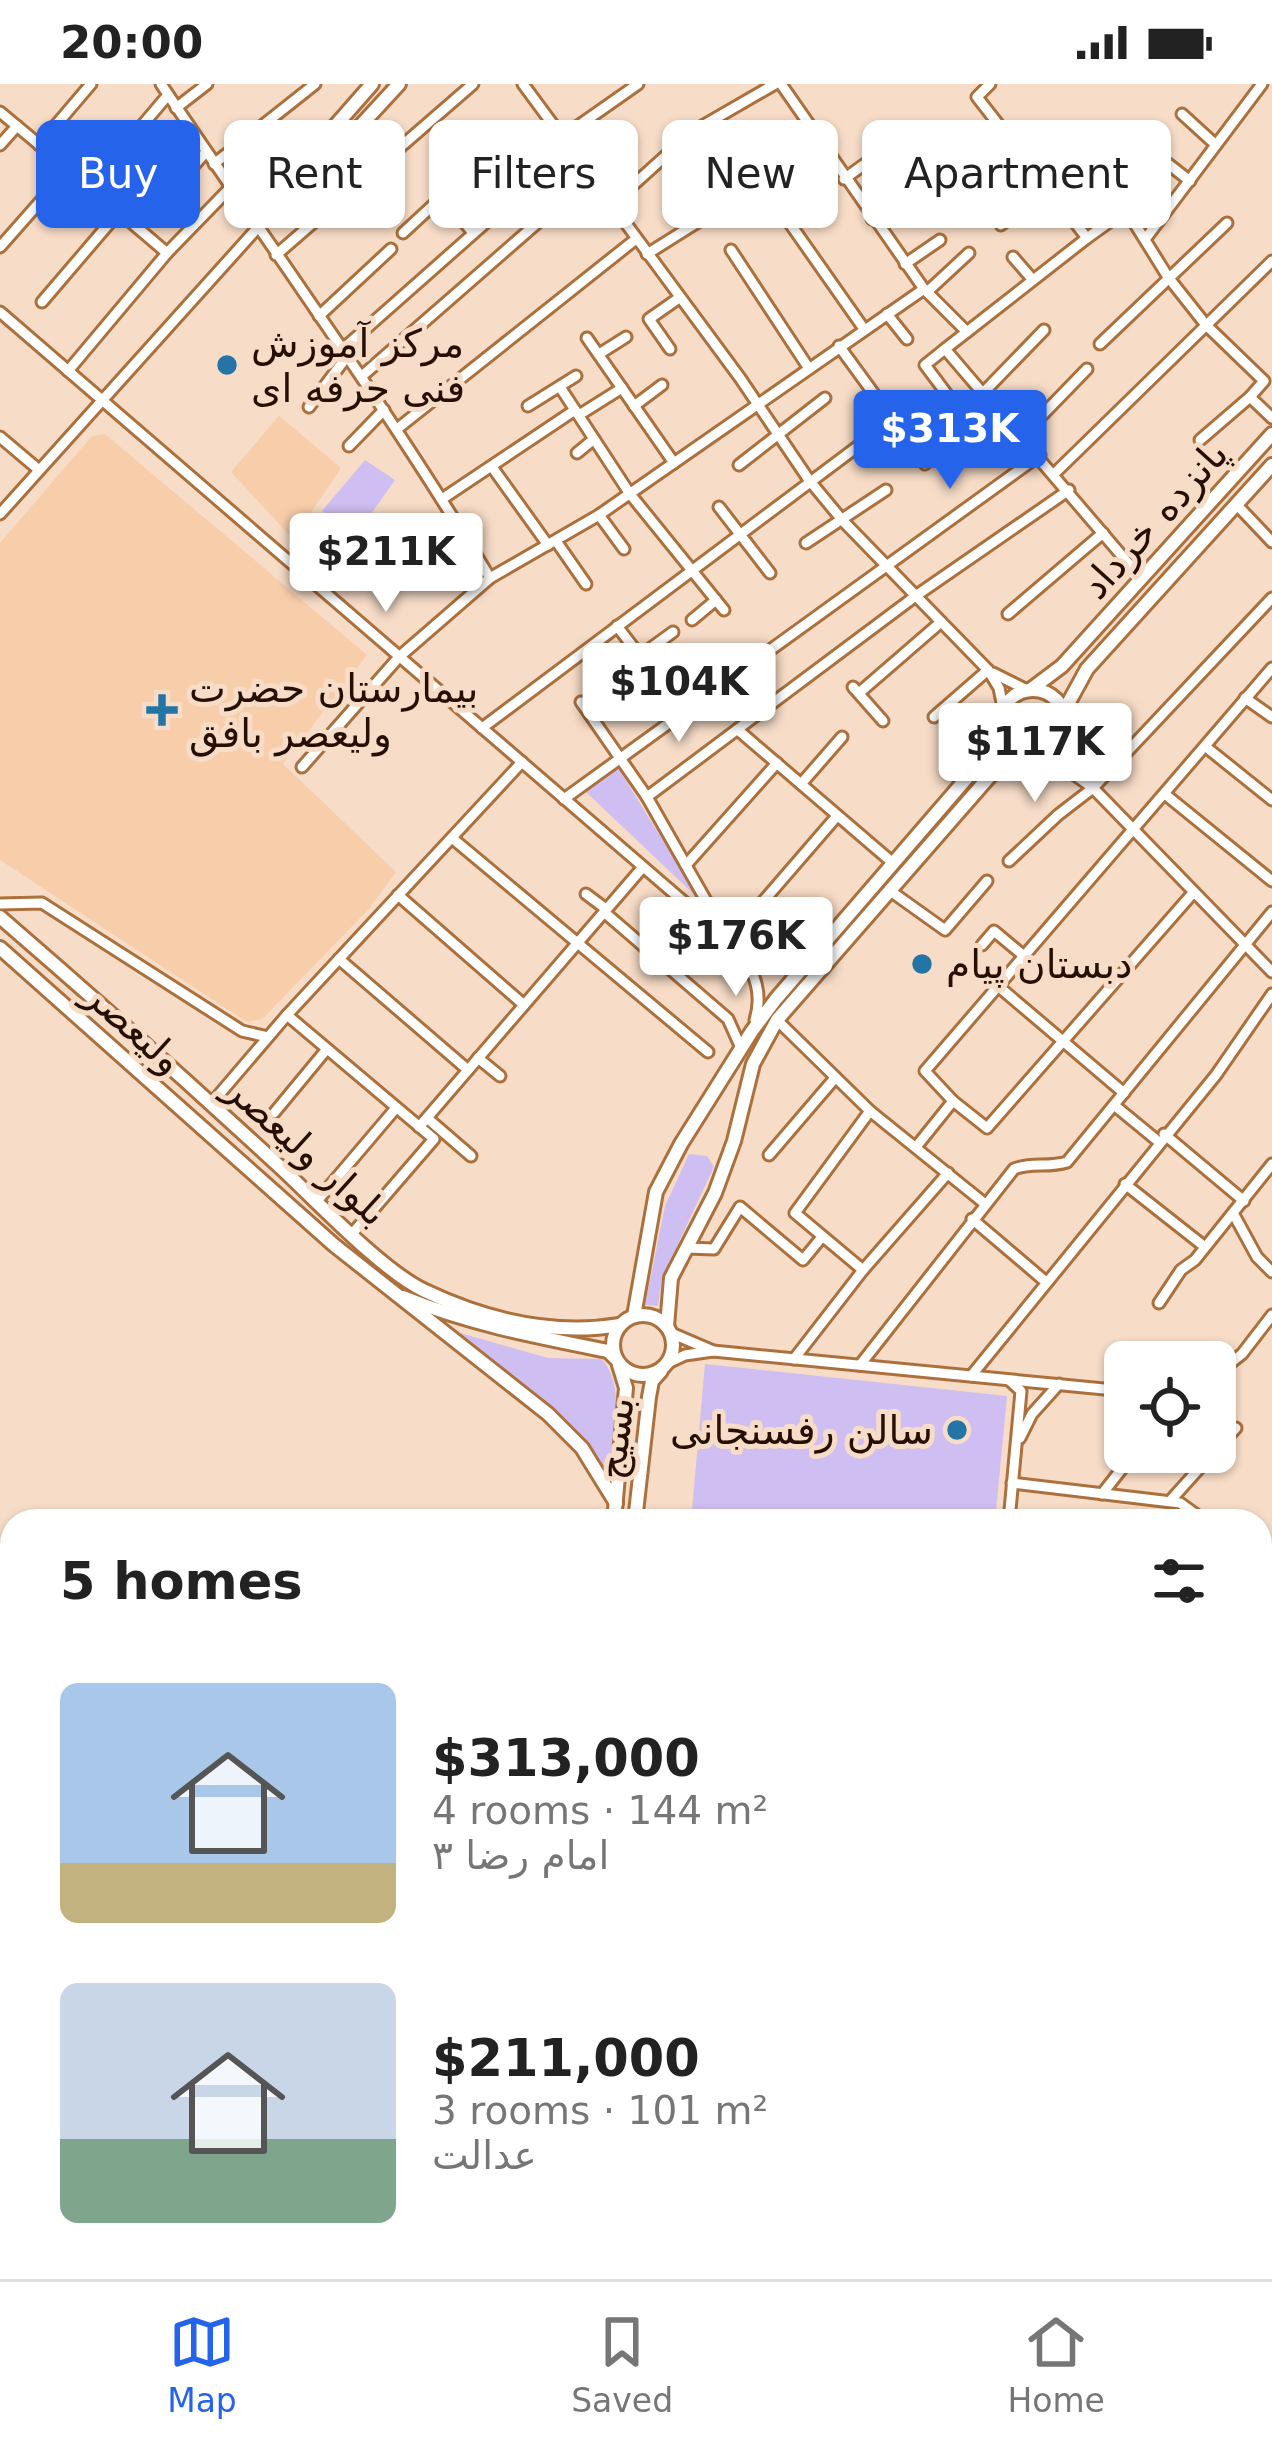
<!DOCTYPE html>
<html lang="en">
<head>
<meta charset="utf-8">
<style>
	:root { --surface:#fff; --page:#f6f6f6; --text:#222; --muted:#767676; --line:#e0e0e0; --accent:#2563eb }
	body { margin:0; font-family:"DejaVu Sans",Vazirmatn,sans-serif; background:var(--page); color:var(--text); height:100vh; display:flex; flex-direction:column; font-size:45px; white-space:nowrap }
	* { box-sizing:border-box; margin:0 }
	p { font-size:39px; color:var(--muted) }
	.icon { flex:none; width:66px; height:66px; fill:none; stroke:currentColor; stroke-width:2; stroke-linecap:round; stroke-linejoin:round }
	.map { position:relative; flex:1; overflow:hidden }
	.details { position:absolute; left:0px; top:1425px; width:1272px; height:771px; display:flex; flex-direction:column; background:var(--surface); border-radius:36px 36px 0 0; box-shadow:0 3px 9px #0004 }
	.details>* { flex:none }
	.top-card { position:absolute; left:36px; top:36px; width:1200px; height:108px; display:flex; gap:24px }
	.fabs { position:absolute; left:1104px; top:1257px; display:grid; gap:24px }
	.fabs a { display:grid; place-items:center; width:132px; height:132px; border-radius:18px; background:var(--surface); box-shadow:0 3px 9px #0004; font-size:60px }
	.price { position:absolute; translate:-50% -102px; padding:0 27px; border-radius:12px; background:#fff; color:#222; font-size:39px; line-height:78px; filter:drop-shadow(0 3px 6px #0008) }
	.price::after { content:''; position:absolute; left:50%; top:72px; width:36px; height:27px; margin-left:-18px; background:inherit; clip-path:polygon(0 0,100% 0,50% 100%) }
	.price.selected { background:var(--accent); color:#fff }
	ul { padding:0; list-style:none }
	li { display:flex; align-items:center; gap:36px; height:300px; padding:0 60px }
	li span { display:grid; place-items:center; flex:none; width:336px; height:240px; border-radius:18px; color:#555 }
	li>.icon { margin-inline-start:auto }
	span .icon { width:144px; height:144px; fill:#fffc; stroke-width:1 }
	li b { font-size:51px }
	h2 { display:flex; justify-content:space-between; align-items:center; height:144px; padding:0 60px; font-size:51px }
	.tag { padding:0 42px; border-radius:18px; background:var(--surface); box-shadow:0 3px 9px #0004; font-size:42px; line-height:108px }
	.tag.selected { background:var(--accent); color:#fff }
	.status { display:flex; justify-content:space-between; align-items:center; height:84px; padding:0 60px; background:var(--surface); direction:ltr }
	.status svg { height:33px; fill:currentColor }
	.dock { display:flex; justify-content:space-around; align-items:center; height:168px; border-top:3px solid var(--line); background:var(--surface); font-size:33px; color:var(--muted) }
	.dock a { display:grid; justify-items:center; gap:6px }
	.dock .selected { color:var(--accent) }
	.map>svg:first-child { display:block }
</style>
</head>
<body>
<div class="status"><b>20:00</b><svg viewBox="0 0 49 12"><path d="M0 12V9h3v3zM5 12V6h3v6zM10 12V3h3v9zM15 12V0h3v12zM26 1h20v11H26zM47 4h2v5h-2z"/></svg></div>
<div class="map">
<svg width="1272" height="2195" viewBox="0 0 1272 2195">
	<rect width="100%" height="100%" fill="#f7dcc7"/>
	<!-- built -->
	<g fill="#f8cdaa">
		<polygon points="279,332 341,384 293,455 231,388"/>
		<polygon points="105,350 367,571 283,680 396,788 368,826 262,935 247,938 0,776 0,459 92,352"/>
	</g>
	<!-- green -->
	<g fill="#cfbef1">
		<polygon points="365,376 395,396 356,451 322,427"/>
		<polygon points="618,684 700,816 586,708"/>
		<polygon points="689,1070 707,1072 714,1083 662,1194 658,1222 645,1221 665,1122"/>
		<path d="M457,1248L548,1274L602,1275C627,1304 612,1353 609,1389Z"/>
		<polygon points="705,1280 1007,1312 995,1437 691,1437"/>
	</g>
	<g fill="none" stroke-linecap="round" stroke-linejoin="round">
		<!-- minor casing -->
		<g stroke="#ac703c" stroke-width="15">
			<g id="minor">
				<path d="M161,0C271,164 388,324 490,494"/>
				<polyline points="523,0 740,294 809,396 843,437 988,586 999,604 1003,624"/>
				<polyline points="781,0 924,205 967,248"/>
				<polyline points="990,0 977,13 1087,154 1122,129 1130,132 1168,193 1206,241 1264,297 1250,313 1272,334"/>
				<polyline points="176,24 207,0"/>
				<polyline points="0,28 54,73"/>
				<polyline points="1182,30 1216,61"/>
				<polyline points="692,48 734,113 733,118"/>
				<polyline points="561,54 638,0"/>
				<polyline points="818,56 758,94 864,245"/>
				<polyline points="0,61 17,42"/>
				<polyline points="39,61 91,0"/>
				<polygon points="61,63 84,86 70,104 48,81"/>
				<polyline points="514,73 531,98"/>
				<polyline points="1167,79 1190,97"/>
				<polyline points="214,80 315,0"/>
				<polyline points="977,86 1011,56"/>
				<polyline points="78,93 167,169"/>
				<polyline points="844,95 869,77"/>
				<polyline points="90,103 168,11"/>
				<polyline points="443,112 480,80"/>
				<polyline points="611,121 692,48 775,0"/>
				<polyline points="872,135 918,97"/>
				<polyline points="1001,141 1048,103"/>
				<polyline points="138,144 206,68"/>
				<polyline points="403,149 443,112 473,149"/>
				<polyline points="1087,154 945,265 1140,493"/>
				<polyline points="1146,154 1262,0"/>
				<polyline points="0,163 61,94"/>
				<polyline points="731,166 808,283"/>
				<polyline points="647,170 706,133"/>
				<polyline points="276,171 473,0"/>
				<polyline points="1013,173 1032,195"/>
				<polyline points="905,180 940,156"/>
				<polyline points="927,208 969,169"/>
				<polyline points="42,218 119,128"/>
				<path d="M0,228L742,868C768,879 789,884 814,867"/>
				<polyline points="887,230 907,255"/>
				<polyline points="319,232 391,165"/>
				<polyline points="587,254 674,379"/>
				<polyline points="1100,260 1227,139"/>
				<polyline points="839,262 925,380"/>
				<polyline points="344,264 569,65"/>
				<polyline points="670,265 649,235 679,214"/>
				<polyline points="945,265 925,281 961,329"/>
				<polyline points="599,270 626,253"/>
				<polyline points="68,287 167,169 230,104"/>
				<polyline points="362,292 590,93"/>
				<polyline points="560,303 630,410 724,526"/>
				<polyline points="982,310 1044,246"/>
				<polyline points="528,322 576,292"/>
				<polyline points="634,322 662,301"/>
				<polyline points="309,323 348,271"/>
				<polyline points="579,331 622,304"/>
				<polyline points="397,345 636,155"/>
				<polyline points="1022,352 1087,285"/>
				<polyline points="0,353 39,386"/>
				<polyline points="1200,356 1250,313"/>
				<polyline points="349,362 384,326"/>
				<polyline points="577,369 594,355"/>
				<polyline points="739,381 825,314"/>
				<polyline points="492,383 548,461"/>
				<polyline points="1055,389 1272,177"/>
				<polyline points="442,415 575,326"/>
				<polyline points="1236,420 1272,458"/>
				<polyline points="719,423 770,489"/>
				<polyline points="0,430 261,140"/>
				<polyline points="599,431 624,465"/>
				<polyline points="556,457 586,500"/>
				<polyline points="806,459 886,406"/>
				<polyline points="1008,530 1103,449"/>
				<polyline points="692,536 716,516"/>
				<polyline points="617,542 640,572 673,548"/>
				<polyline points="993,589 1027,606"/>
				<polyline points="853,603 883,637"/>
				<polyline points="859,609 941,538"/>
				<polyline points="1245,614 1272,633"/>
				<polyline points="581,618 647,713 729,857 837,732"/>
				<polyline points="934,633 988,586"/>
				<polyline points="1066,642 1091,699"/>
				<polyline points="482,644 893,336"/>
				<polyline points="738,646 893,779"/>
				<polyline points="1206,663 1272,716"/>
				<polyline points="1036,672 1054,676 1093,704 1272,888"/>
				<polyline points="302,683 399,573 490,494 599,431 924,205"/>
				<polyline points="801,700 842,653"/>
				<polyline points="1166,711 1272,797"/>
				<polyline points="647,713 917,511 1069,406"/>
				<polyline points="564,715 1040,371"/>
				<polyline points="452,754 708,968"/>
				<polyline points="1009,777 1058,731 1093,704 1272,514"/>
				<polyline points="686,781 777,679"/>
				<polyline points="889,806 945,846 987,797"/>
				<polyline points="586,810 606,825"/>
				<polyline points="398,811 524,921"/>
				<polyline points="0,820 42,819 242,947 268,953"/>
				<polyline points="604,828 728,935 741,964"/>
				<polyline points="982,861 994,847 1024,872"/>
				<path d="M742,868C755,891 763,910 755,936"/>
				<polyline points="339,875 468,986"/>
				<polyline points="998,902 1124,1009"/>
				<polyline points="287,931 434,1055 352,1150"/>
				<polyline points="777,936 870,1027 984,1119"/>
				<polyline points="478,974 500,992"/>
				<polyline points="953,1017 987,1044 1193,809"/>
				<polyline points="211,1020 287,931 522,678"/>
				<polyline points="1114,1021 1159,1058"/>
				<polyline points="274,1029 327,965"/>
				<polyline points="427,1034 471,1072"/>
				<polyline points="419,1043 643,783"/>
				<polyline points="1164,1050 1244,1117"/>
				<polyline points="916,1063 953,1017 925,987 1272,584"/>
				<polyline points="769,1071 835,994"/>
				<polyline points="1125,1100 1205,1163"/>
				<polyline points="317,1117 396,1024"/>
				<polyline points="1233,1129 1257,1173 1272,1188"/>
				<polyline points="972,1135 1046,1198"/>
				<polyline points="687,1164 714,1165 740,1123 803,1176 822,1153"/>
				<polyline points="863,1186 795,1129 870,1027"/>
				<polyline points="1159,1219 1181,1186 1195,1176 1272,1080"/>
				<polyline points="671,1249 713,1267"/>
				<polyline points="794,1275 863,1186 948,1089"/>
				<polyline points="668,1279 685,1271 713,1267 1125,1307"/>
				<path d="M860,1281L1014,1085C1031,1078 1048,1084 1067,1078L1272,828"/>
				<polyline points="1215,1291 1242,1270 1272,1231"/>
				<polyline points="971,1292 1216,991 1272,910"/>
				<polyline points="1020,1354 1032,1330 1059,1300"/>
				<polyline points="1215,1367 1236,1344"/>
				<polyline points="1012,1399 1180,1419 1205,1437"/>
				<polyline points="1102,1410 1135,1368"/>
				<polyline points="1170,1417 1214,1368"/>
				<polyline points="1009,1437 1021,1307 1009,1296"/>
				<polyline points="1260,1495 1272,1528"/>
				<polyline points="1260,1567 1272,1557"/>
				<polyline points="1260,1649 1272,1659"/>
				<polyline points="1260,1700 1272,1687"/>
				<polyline points="1260,1719 1272,1720"/>
				<polyline points="1260,1725 1272,1754"/>
				<polyline points="1260,1802 1272,1797"/>
				<polyline points="1260,1840 1272,1864"/>
				<polyline points="10,1933 12,1915"/>
				<polyline points="1260,1933 1272,1928"/>
				<polyline points="0,1983 12,1996"/>
				<polyline points="1260,2002 1272,1997"/>
				<polyline points="0,2014 12,2028"/>
				<polyline points="1260,2046 1272,2041"/>
				<polyline points="0,2053 12,2067"/>
				<polyline points="0,2084 12,2083"/>
				<polyline points="1260,2087 1272,2081"/>
				<polyline points="5,2149 10,2195"/>
				<polyline points="1260,2163 1272,2157"/>
				<polyline points="39,2184 40,2195"/>
				<polyline points="68,2184 69,2195"/>
				<polyline points="151,2184 159,2195"/>
				<polyline points="180,2184 189,2195"/>
				<polyline points="1001,2184 1004,2195"/>
				<polyline points="1233,2184 1238,2195"/>
				<polyline points="246,2195 248,2184"/>
				<polyline points="308,2195 309,2184"/>
				<polyline points="375,2195 376,2184"/>
				<polyline points="440,2195 441,2184"/>
				<polyline points="513,2195 514,2184"/>
				<polyline points="580,2195 581,2184"/>
				<polyline points="819,2195 821,2184"/>
				<polyline points="1046,2195 1048,2184"/>
				<polyline points="1179,2195 1202,2185"/>
			</g>
		</g>
		<!-- major casing -->
		<g stroke="#ac703c" stroke-width="18">
			<g id="major">
				<polyline points="267,133 282,127 399,0"/>
				<polyline points="267,133 272,114 372,0"/>
				<circle cx="1033" cy="639" r="33"/>
				<polyline points="1030,606 1062,582 1272,350"/>
				<polyline points="1064,627 1087,585 1272,381"/>
				<path d="M0,833C95,915 188,998 279,1082C316,1116 382,1187 425,1207C486,1236 553,1252 620,1241"/>
				<polyline points="0,864 334,1161 548,1330 582,1364 616,1419"/>
				<path d="M403,1213C469,1240 538,1253 608,1267L615,1274"/>
				<circle cx="643" cy="1261" r="30"/>
				<polyline points="634,1232 656,1108 681,1060 752,947 776,915 978,681 999,649 999,639"/>
				<polyline points="667,1242 671,1194 715,1109 734,1057 753,980 777,936 989,693 1007,677 1027,672"/>
				<polyline points="614,1437 626,1304 619,1281"/>
				<polyline points="635,1437 649,1313 652,1297 661,1287"/>
				<polyline points="532,2195 533,2184"/>
				<polyline points="554,2195 555,2184"/>
			</g>
		</g>
		<!-- minor -->
		<use href="#minor" stroke="#fff" stroke-width="9"/>
		<!-- major -->
		<use href="#major" stroke="#fff" stroke-width="12"/>
	</g>
	<!-- markers -->
	<g fill="#2475a6" stroke="#f7dcc7" stroke-width="4.5">
		<circle cx="227" cy="281" r="12"/>
		<path d="M156 608h12v12h12v12h-12v12h-12v-12h-12v-12h12z"/>
		<circle cx="922" cy="880" r="12"/>
		<circle cx="957" cy="1346" r="12"/>
	</g>
	<g text-anchor="middle" stroke-width="10" stroke-linejoin="round" paint-order="stroke">
		<!-- poi labels -->
		<g font-size="39" fill="#260f00" stroke="#f7dcc7" text-anchor="start">
			<text x="251" y="273">مرکز آموزش<tspan x="251" dy="45">فنی حرفه ای</tspan></text>
			<text x="189" y="618">بیمارستان حضرت<tspan x="189" dy="45">ولیعصر بافق</tspan></text>
			<text x="946" y="894">دبستان پیام</text>
			<text x="933" y="1360" text-anchor="end">سالن رفسنجانی</text>
		</g>
		<!-- street labels -->
		<g font-size="39" fill="#260f00" stroke="#f7dcc7">
			<text transform="translate(1154 435) rotate(-48)" y="14">پانزده خرداد</text>
			<text transform="translate(134 943) rotate(42)" y="14">ولیعصر</text>
			<text transform="translate(307 1066) rotate(42)" y="14">بلوار ولیعصر</text>
			<text transform="translate(615 1354) rotate(-83)" y="14">بسیج</text>
		</g>
	</g>
</svg>
<div class="fabs">
<a><svg class="icon" aria-label="locate" viewBox="0 0 24 24"><circle cx="12" cy="12" r="6"/><path d="M12 2v4M12 18v4M2 12h4M18 12h4"/></svg></a>
</div>
<b class="price selected" style="left:950px;top:408px">$313K</b>
<b class="price" style="left:386px;top:531px">$211K</b>
<b class="price" style="left:679px;top:661px">$104K</b>
<b class="price" style="left:1035px;top:721px">$117K</b>
<b class="price" style="left:736px;top:915px">$176K</b>
<div class="top-card">
<a class="tag selected">Buy</a>
<a class="tag">Rent</a>
<a class="tag">Filters</a>
<a class="tag">New</a>
<a class="tag">Apartment</a>
</div>
<section class="details">
<h2>5 homes<svg class="icon" aria-label="filters" viewBox="0 0 24 24"><path d="M4 7h16M4 17h16"/><circle cx="9" cy="7" r="2"/><circle cx="15" cy="17" r="2"/></svg></h2>
<ul>
<li><span style="background:linear-gradient(#a9c7e8 75%,#c2b280 0)"><svg class="icon" aria-label="home" viewBox="0 0 24 24"><path d="M3 11l9-7 9 7M6 9v11h12V9"/></svg></span><div><b>$313,000</b><p>4 rooms · 144 m²</p><p>امام رضا ۳</p></div></li>
<li><span style="background:linear-gradient(#c9d6e8 65%,#7fa58c 0)"><svg class="icon" aria-label="home" viewBox="0 0 24 24"><path d="M3 11l9-7 9 7M6 9v11h12V9"/></svg></span><div><b>$211,000</b><p>3 rooms · 101 m²</p><p>عدالت</p></div></li>
</ul>
</section>
</div>
<nav class="dock">
<a class="selected"><svg class="icon" aria-label="map" viewBox="0 0 24 24"><path d="M3 6l6-2 6 2 6-2v14l-6 2-6-2-6 2zM9 4v14M15 6v14"/></svg>Map</a>
<a><svg class="icon" aria-label="saved" viewBox="0 0 24 24"><path d="M7 4h10v16l-5-4-5 4z"/></svg>Saved</a>
<a><svg class="icon" aria-label="home" viewBox="0 0 24 24"><path d="M3 11l9-7 9 7M6 9v11h12V9"/></svg>Home</a>
</nav>
</body>
</html>
